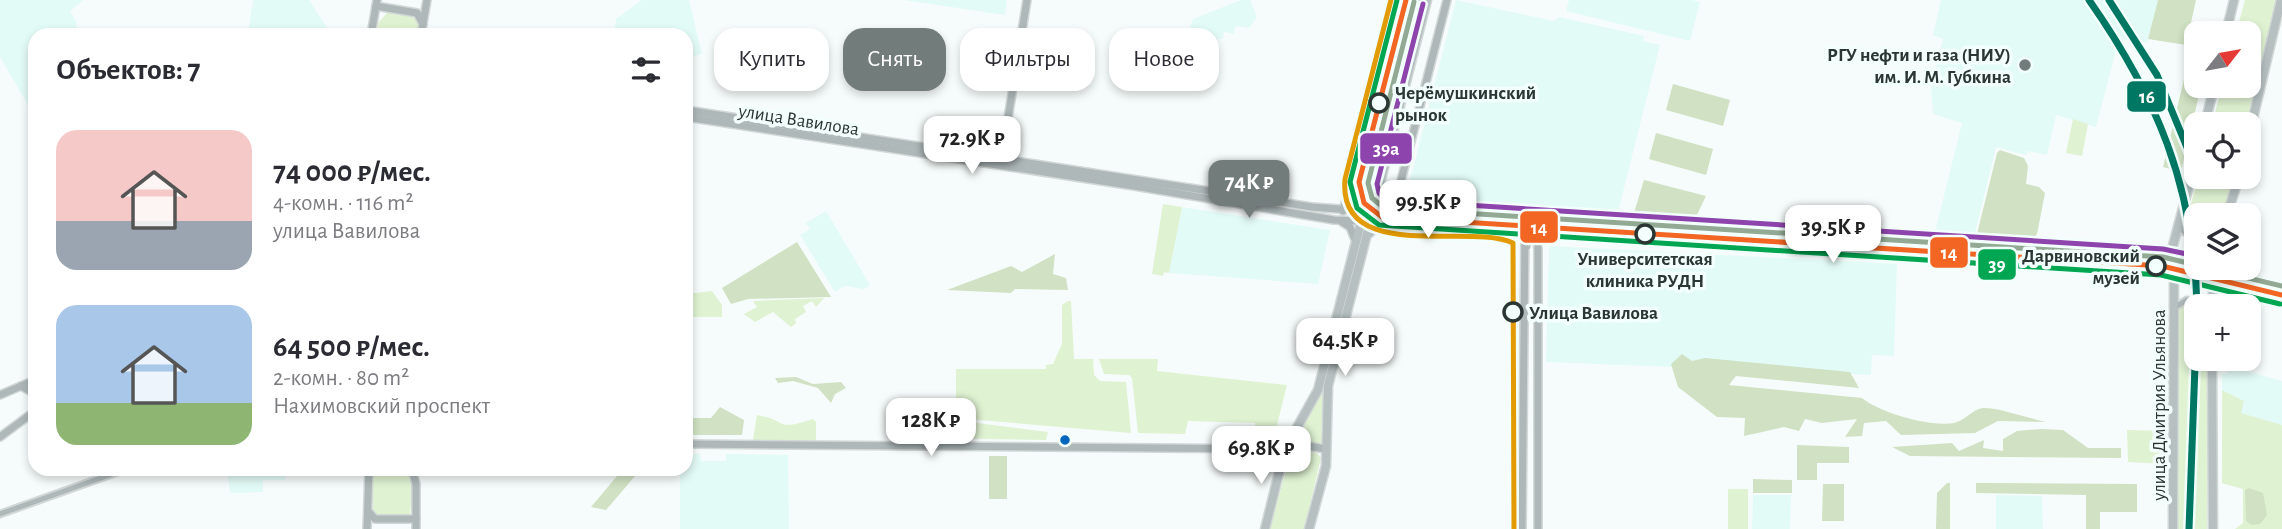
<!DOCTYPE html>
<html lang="ru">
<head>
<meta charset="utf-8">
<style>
	:root { --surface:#fff; --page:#f2f2f3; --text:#2b2b33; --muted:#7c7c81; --accent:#727c7a }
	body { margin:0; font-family:"Alegreya Sans",sans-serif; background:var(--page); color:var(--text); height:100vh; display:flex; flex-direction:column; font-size:26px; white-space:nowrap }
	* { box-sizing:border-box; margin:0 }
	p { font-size:23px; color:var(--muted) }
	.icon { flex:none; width:38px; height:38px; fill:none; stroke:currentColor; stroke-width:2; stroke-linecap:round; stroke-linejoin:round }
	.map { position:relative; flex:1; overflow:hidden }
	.panel { position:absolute; left:28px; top:28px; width:665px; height:448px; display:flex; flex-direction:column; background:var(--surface); border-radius:21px; box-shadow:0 4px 10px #0003 }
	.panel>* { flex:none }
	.banner { position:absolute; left:714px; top:28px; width:665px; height:63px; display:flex; gap:14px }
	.needle { width:46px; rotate:59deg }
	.tools { position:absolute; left:2184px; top:21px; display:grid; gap:14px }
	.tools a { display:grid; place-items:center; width:77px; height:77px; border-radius:14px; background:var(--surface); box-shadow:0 4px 10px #0003; font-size:35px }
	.price { position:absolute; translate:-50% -60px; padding:0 16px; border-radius:14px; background:#fff; color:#222; font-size:23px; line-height:46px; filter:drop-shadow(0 2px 4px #0008) }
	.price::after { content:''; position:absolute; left:50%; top:42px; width:21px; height:16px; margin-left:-10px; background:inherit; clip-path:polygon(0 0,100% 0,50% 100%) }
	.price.on { background:var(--accent); color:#fff }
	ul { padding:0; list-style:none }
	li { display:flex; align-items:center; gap:21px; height:175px; padding:0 28px }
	li span { display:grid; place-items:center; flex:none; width:196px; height:140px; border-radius:21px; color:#555 }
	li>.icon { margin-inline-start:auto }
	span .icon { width:84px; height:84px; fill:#fffc; stroke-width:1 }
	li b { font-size:30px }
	h2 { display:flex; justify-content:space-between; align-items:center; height:84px; padding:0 28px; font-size:30px }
	.chip { padding:0 24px; border-radius:21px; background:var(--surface); box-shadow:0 4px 10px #0003; font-size:24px; line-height:63px }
	.chip.on { background:var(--accent); color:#fff }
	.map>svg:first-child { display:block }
</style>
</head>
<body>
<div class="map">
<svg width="2282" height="529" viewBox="0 0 2282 529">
	<rect width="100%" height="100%" fill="#f6fcfb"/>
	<!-- built -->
	<g fill="#e3fbf6">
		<polygon points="0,0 83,0 70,11 77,23 75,35 35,35 35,105 30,108 0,57"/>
		<polygon points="253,0 309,0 331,34 248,34"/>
		<polygon points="642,0 689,0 702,54 686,58 686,35 614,35 616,19"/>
		<polygon points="903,0 1007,0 1005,15"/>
		<polygon points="1241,0 1250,0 1257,17 1249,28 1235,26 1234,34 1224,32 1223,38 1215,40 1177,32 1178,28 1189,30 1193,19"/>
		<polygon points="1456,0 1554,21 1559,17 1644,36 1643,41 1660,45 1617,216 1602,212 1600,217 1404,204"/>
		<polygon points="1569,0 1692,0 1700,2 1690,41 1566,11"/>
		<polygon points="1941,0 2158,0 2147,43 2119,39 2096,127 2056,115 2047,155 2028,151 2026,155 1996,147 1973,241 1935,232 1962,123 1933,114 1931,86 1943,39 1933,35"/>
		<polygon points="1182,207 1330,230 1318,284 1169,273"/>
		<polygon points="826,211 870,285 864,289 845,286 835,292 800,235 810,229 806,223"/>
		<polygon points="1549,246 1897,264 1894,356 1872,355 1871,375 1546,362"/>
		<polygon points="2228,366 2282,381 2282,425 2240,413 2244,401 2222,390 2222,374 2227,374"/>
		<polygon points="686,454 700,454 701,461 726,461 726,454 788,455 789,529 680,529 680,469 686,469"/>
		<polygon points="227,469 285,469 285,480 263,480 263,492 230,493"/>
		<polygon points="1753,495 1791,495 1790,529 1752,529"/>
		<polygon points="1996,495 2042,496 2043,529 1996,529"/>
	</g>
	<!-- green -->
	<g fill="#dff2d2">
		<polygon points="2245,0 2277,0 2246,124 2212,124 2222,86 2249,86 2249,33 2236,33"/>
		<polygon points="388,12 412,14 419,25 418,35 376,35 378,23"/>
		<polygon points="2073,119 2088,124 2082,156 2066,153"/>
		<polygon points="2198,177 2232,177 2223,215 2196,215 2196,233 2188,231 2185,226"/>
		<polygon points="1163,204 1182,207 1169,273 1164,272 1163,276 1152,274"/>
		<polygon points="712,291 722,305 722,317 686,317 686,294"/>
		<polygon points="824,298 816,307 812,301 803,306 806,312 795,319 796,323 791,327 773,312 755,322 744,314 757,307 753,301"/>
		<polygon points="1068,301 1071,301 1074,359 1093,359 1094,375 1100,381 1126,382 1131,433 956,418 956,369 1046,369 1046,365 1053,364 1062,344 1062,305"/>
		<polygon points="2179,307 2196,308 2196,359 2208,359 2207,529 2178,529"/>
		<polygon points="1099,359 1158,359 1157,371 1287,385 1274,437 1256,437 1255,423 1188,421 1185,434 1138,433 1132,378 1129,375 1104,374"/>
		<polygon points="2222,390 2244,401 2241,413 2282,425 2282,529 2235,529 2243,523 2243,489 2222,483"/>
		<polygon points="1323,391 1321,444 1300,444 1297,439"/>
		<path d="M757,415C789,420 773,432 813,419L816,422V440H753Z"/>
		<polygon points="962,421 1048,432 1046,440 924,438 922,422"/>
		<polygon points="2127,430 2165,431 2166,464 2128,462"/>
		<polygon points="1303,450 1317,453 1321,458 1304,529 1270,529 1291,452"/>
		<polygon points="372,469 410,469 413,482 410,515 373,514"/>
		<rect x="1728" y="489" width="20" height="40"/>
	</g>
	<!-- forest -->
	<g fill="#d0e2c3">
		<polygon points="2158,0 2196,0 2186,45 2148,39"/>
		<polygon points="2196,78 2196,86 2201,86 2181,172 2163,167 2184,79"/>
		<polygon points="1673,84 1730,100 1723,126 1666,110"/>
		<polygon points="1656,133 1713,149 1706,175 1649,159"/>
		<polygon points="2000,150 2024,158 2028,166 2026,184 2039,187 2045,193 2037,234 2031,240 1980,238 1977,234 1997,153"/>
		<polygon points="1644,180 1706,196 1694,221 1633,216"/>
		<polygon points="797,242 831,297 748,299 731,304 722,288"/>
		<polygon points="1055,254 1053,274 1066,278 1068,290 1015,289 1011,293 947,290 1011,266 1022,272"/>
		<path d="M1682,354L1692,361L1705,358L1850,372L1859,388L1736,376L1729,385L1862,398C1880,413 1930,427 1954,423C1964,421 1973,409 1983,408C1997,407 2031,419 2046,422L1998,421L1975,433L1901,435L1886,421L1864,423L1862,436L1845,437L1857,419L1822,423L1805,419L1799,431L1784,427L1744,436L1745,418L1717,417L1678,387L1671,364Z"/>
		<polygon points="796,377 813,384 841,382 846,388 835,394 831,403 818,388 793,381 778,383 775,378"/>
		<polygon points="720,407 744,420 742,435 686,435 686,418 711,418"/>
		<polygon points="2041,429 2063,430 2088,448 2121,448 2121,458 1910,456 1892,447 1952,443 1959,451 1984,440 1983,448 2003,451 2003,439 2017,431"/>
		<polygon points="1797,445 1849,447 1849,463 1817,463 1817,480 1797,480"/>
		<rect x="989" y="456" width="18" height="43"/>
		<polygon points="623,469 641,469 606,510 591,507"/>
		<polygon points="1753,479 1792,480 1792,493 1753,493"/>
		<polygon points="1947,483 1950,483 1950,529 1936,529 1937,493"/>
		<polygon points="1976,483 2137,484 2137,512 2100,512 2100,529 2086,529 2086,495 1976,493"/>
		<polygon points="1823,484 1844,484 1844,521 1822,521"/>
		<polygon points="2249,488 2263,493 2267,515 2260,524 2252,525 2246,521 2245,490"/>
	</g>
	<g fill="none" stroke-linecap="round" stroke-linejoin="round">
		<!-- minor casing -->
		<g stroke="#d2d8d6" stroke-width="9">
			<g id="minor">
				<polyline points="2179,224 2184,232 2196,236"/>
				<polyline points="2175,307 2187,300 2210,306"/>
				<polyline points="0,514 126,469"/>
			</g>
		</g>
		<!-- tertiary casing -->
		<g stroke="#d2d8d6" stroke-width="10">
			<g id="tertiary">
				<polyline points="376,6 417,13 423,24"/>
				<polyline points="371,35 377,0"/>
				<polyline points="421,35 427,0"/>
				<polyline points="686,110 1312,207 1365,211"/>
				<polyline points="686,117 1134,186 1334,220 1362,221"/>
				<polyline points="1001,162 1027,0"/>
				<polyline points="1352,181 1363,212"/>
				<polyline points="1343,211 1399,0"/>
				<polyline points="1342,222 1350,227 1356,242"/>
				<polyline points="1369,234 1393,212 1447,0"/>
				<polyline points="21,386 35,394"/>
				<polyline points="0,395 35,380"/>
				<polyline points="0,437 35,411"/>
				<polyline points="686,444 1278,449 1308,446 1326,449"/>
				<polyline points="412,469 416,484 416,529"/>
				<polyline points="368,511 375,519 416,519"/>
				<polyline points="367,529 369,469"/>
				<polyline points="1522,529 1525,232 1532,221 1537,232 1538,250 1538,529"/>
			</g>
		</g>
		<!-- secondary casing -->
		<g stroke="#d2d8d6" stroke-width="11">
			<g id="secondary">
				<polyline points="2226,33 2234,0"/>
				<polyline points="2205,124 2214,86"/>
				<polyline points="2249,135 2281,0"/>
				<polyline points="1365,211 2153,259 2196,267"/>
				<polyline points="2227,215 2239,177"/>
				<polyline points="1362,221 2162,271 2282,299"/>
				<polyline points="2201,268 2282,287"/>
				<polyline points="2213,306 2213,278"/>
				<polyline points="2212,359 2213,529"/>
				<polyline points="1265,529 1285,449 1318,390 1418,0"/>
				<polyline points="1309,529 1326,466 1328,386 1427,0"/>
				<polyline points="2173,529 2174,279 2171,253 2196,159"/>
			</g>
		</g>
		<!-- minor -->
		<use href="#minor" stroke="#aeb8b9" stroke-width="5"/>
		<!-- tertiary -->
		<use href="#tertiary" stroke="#aeb8b9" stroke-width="7"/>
		<!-- secondary -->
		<use href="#secondary" stroke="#b6c0c1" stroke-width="8"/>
		<!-- tram -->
		<polyline stroke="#afb7b8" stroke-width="2" points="1529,248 1534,232 1549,226"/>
		<!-- tram-1 casing -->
		<g stroke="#f3fffc" stroke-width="10">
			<polyline id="tram-1" points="1406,0 1359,182 1364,203 1382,217 2162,266 2282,295"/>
		</g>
		<!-- tram-2 casing -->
		<g stroke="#f3fffc" stroke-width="10">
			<polyline id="tram-2" points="1397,0 1350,182 1357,208 1379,225 2161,275 2280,304"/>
		</g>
		<!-- tram-3 casing -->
		<g stroke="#f3fffc" stroke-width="10">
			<g id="tram-3">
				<polyline points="1414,2 1368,183 1372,198 1384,208 2163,257 2196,265"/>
				<polyline points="2206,268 2282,286"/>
			</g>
		</g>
		<!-- tram-4 casing -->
		<g stroke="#f3fffc" stroke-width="10">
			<path id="tram-4" d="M1391,0L1345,179C1337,265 1470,222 1513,243L1514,529"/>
		</g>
		<!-- tram-5 casing -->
		<g stroke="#f3fffc" stroke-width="10">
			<polyline id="tram-5" points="1423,4 1377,184 1379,193 1387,200 2163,249 2196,256"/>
		</g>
		<!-- tram-1 -->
		<use href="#tram-1" stroke="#f26522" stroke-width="5"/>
		<!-- tram-2 -->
		<use href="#tram-2" stroke="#00a651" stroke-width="5"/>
		<!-- tram-3 -->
		<use href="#tram-3" stroke="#92a994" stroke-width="5"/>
		<!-- tram-4 -->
		<use href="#tram-4" stroke="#e39b05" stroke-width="5"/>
		<!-- tram-5 -->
		<use href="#tram-5" stroke="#8e44ad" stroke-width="5"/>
		<!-- metro-1 casing -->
		<g stroke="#f3fffc" stroke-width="12">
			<g id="metro-1">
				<path d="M2089,0C2157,97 2194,186 2197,306"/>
				<polyline points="2109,0 2157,75 2191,157"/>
				<polyline points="2189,529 2196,338"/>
			</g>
		</g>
		<!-- metro-1 -->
		<use href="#metro-1" stroke="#007763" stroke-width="7"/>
	</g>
	<!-- markers -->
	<circle fill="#727c7a" stroke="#f3fffc" stroke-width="2.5" cx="2025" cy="65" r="7"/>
	<g fill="#f3fffc" stroke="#2b3734" stroke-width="3.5">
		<circle cx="1379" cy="103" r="9"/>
		<circle cx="1645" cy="234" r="9"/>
		<circle cx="2156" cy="266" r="9"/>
		<circle cx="1513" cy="312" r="9"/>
	</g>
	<circle fill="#0065bd" stroke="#f3fffc" stroke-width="2.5" cx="1065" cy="440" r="6"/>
	<g text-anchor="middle" stroke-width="7" stroke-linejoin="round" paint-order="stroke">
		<!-- poi labels -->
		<g font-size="19" font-weight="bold" fill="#2b3734" stroke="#f3fffc" text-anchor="end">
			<text x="2011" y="61">РГУ нефти и газа (НИУ)<tspan x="2011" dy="22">им. И. М. Губкина</tspan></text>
		</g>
		<!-- stop labels -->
		<g font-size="19" font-weight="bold" fill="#2b3734" stroke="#f3fffc" text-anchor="start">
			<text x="1395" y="99">Черёмушкинский<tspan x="1395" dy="22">рынок</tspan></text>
			<text x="2140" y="262" text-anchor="end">Дарвиновский<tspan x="2140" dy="22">музей</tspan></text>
			<text x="1645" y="265" text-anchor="middle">Университетская<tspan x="1645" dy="22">клиника РУДН</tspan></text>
			<text x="1529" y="319">Улица Вавилова</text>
		</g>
		<!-- street labels -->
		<g font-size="19" fill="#2b3734" stroke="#f3fffc">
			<text transform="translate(799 119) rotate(9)" y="7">улица Вавилова</text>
			<text transform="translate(2158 405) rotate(-90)" y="7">улица Дмитрия Ульянова</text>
		</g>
	</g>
	<g stroke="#f3fffc" stroke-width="2.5">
		<rect x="2126" y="80" width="41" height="33" rx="7" fill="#007763"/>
		<rect x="1359" y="132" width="54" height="33" rx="7" fill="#8e44ad"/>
		<rect x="1519" y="210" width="40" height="34" rx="7" fill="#f26522"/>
		<rect x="1929" y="236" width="40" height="33" rx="7" fill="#f26522"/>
		<rect x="1977" y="248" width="40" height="33" rx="7" fill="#00a651"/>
	</g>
	<g font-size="19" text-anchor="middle" font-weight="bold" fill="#fff">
		<text x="2147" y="103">16</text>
		<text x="1386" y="155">39а</text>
		<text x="1539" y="234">14</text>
		<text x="1949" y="259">14</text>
		<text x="1997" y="271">39</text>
	</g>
</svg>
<div class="tools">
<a><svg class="needle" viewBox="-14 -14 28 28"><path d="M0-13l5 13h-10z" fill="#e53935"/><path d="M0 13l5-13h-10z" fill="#7c7c81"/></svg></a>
<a><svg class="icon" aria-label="locate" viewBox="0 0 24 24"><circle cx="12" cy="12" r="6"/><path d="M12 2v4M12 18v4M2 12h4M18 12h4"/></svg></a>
<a><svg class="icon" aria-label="layers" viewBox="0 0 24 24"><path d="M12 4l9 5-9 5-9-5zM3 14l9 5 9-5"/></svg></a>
<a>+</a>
</div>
<b class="price" style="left:972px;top:176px">72.9K ₽</b>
<b class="price on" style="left:1249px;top:220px">74K ₽</b>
<b class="price" style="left:1428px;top:240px">99.5K ₽</b>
<b class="price" style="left:1833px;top:265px">39.5K ₽</b>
<b class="price" style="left:1345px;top:378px">64.5K ₽</b>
<b class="price" style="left:931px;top:458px">128K ₽</b>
<b class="price" style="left:1261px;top:486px">69.8K ₽</b>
<div class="banner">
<a class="chip">Купить</a>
<a class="chip on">Снять</a>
<a class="chip">Фильтры</a>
<a class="chip">Новое</a>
</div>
<section class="panel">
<h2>Объектов: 7<svg class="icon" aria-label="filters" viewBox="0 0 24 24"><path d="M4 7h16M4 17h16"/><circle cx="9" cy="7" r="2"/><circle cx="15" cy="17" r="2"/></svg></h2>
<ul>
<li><span style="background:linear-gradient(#f6c9c9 65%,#9aa5b1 0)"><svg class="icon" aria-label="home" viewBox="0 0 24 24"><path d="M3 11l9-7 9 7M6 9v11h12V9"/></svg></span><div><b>74 000 ₽/мес.</b><p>4-комн. · 116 m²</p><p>улица Вавилова</p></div></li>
<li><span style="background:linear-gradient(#a9c7e8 70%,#8fb573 0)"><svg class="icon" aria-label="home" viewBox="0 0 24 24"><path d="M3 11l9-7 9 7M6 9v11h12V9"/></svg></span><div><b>64 500 ₽/мес.</b><p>2-комн. · 80 m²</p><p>Нахимовский проспект</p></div></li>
</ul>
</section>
</div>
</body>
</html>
